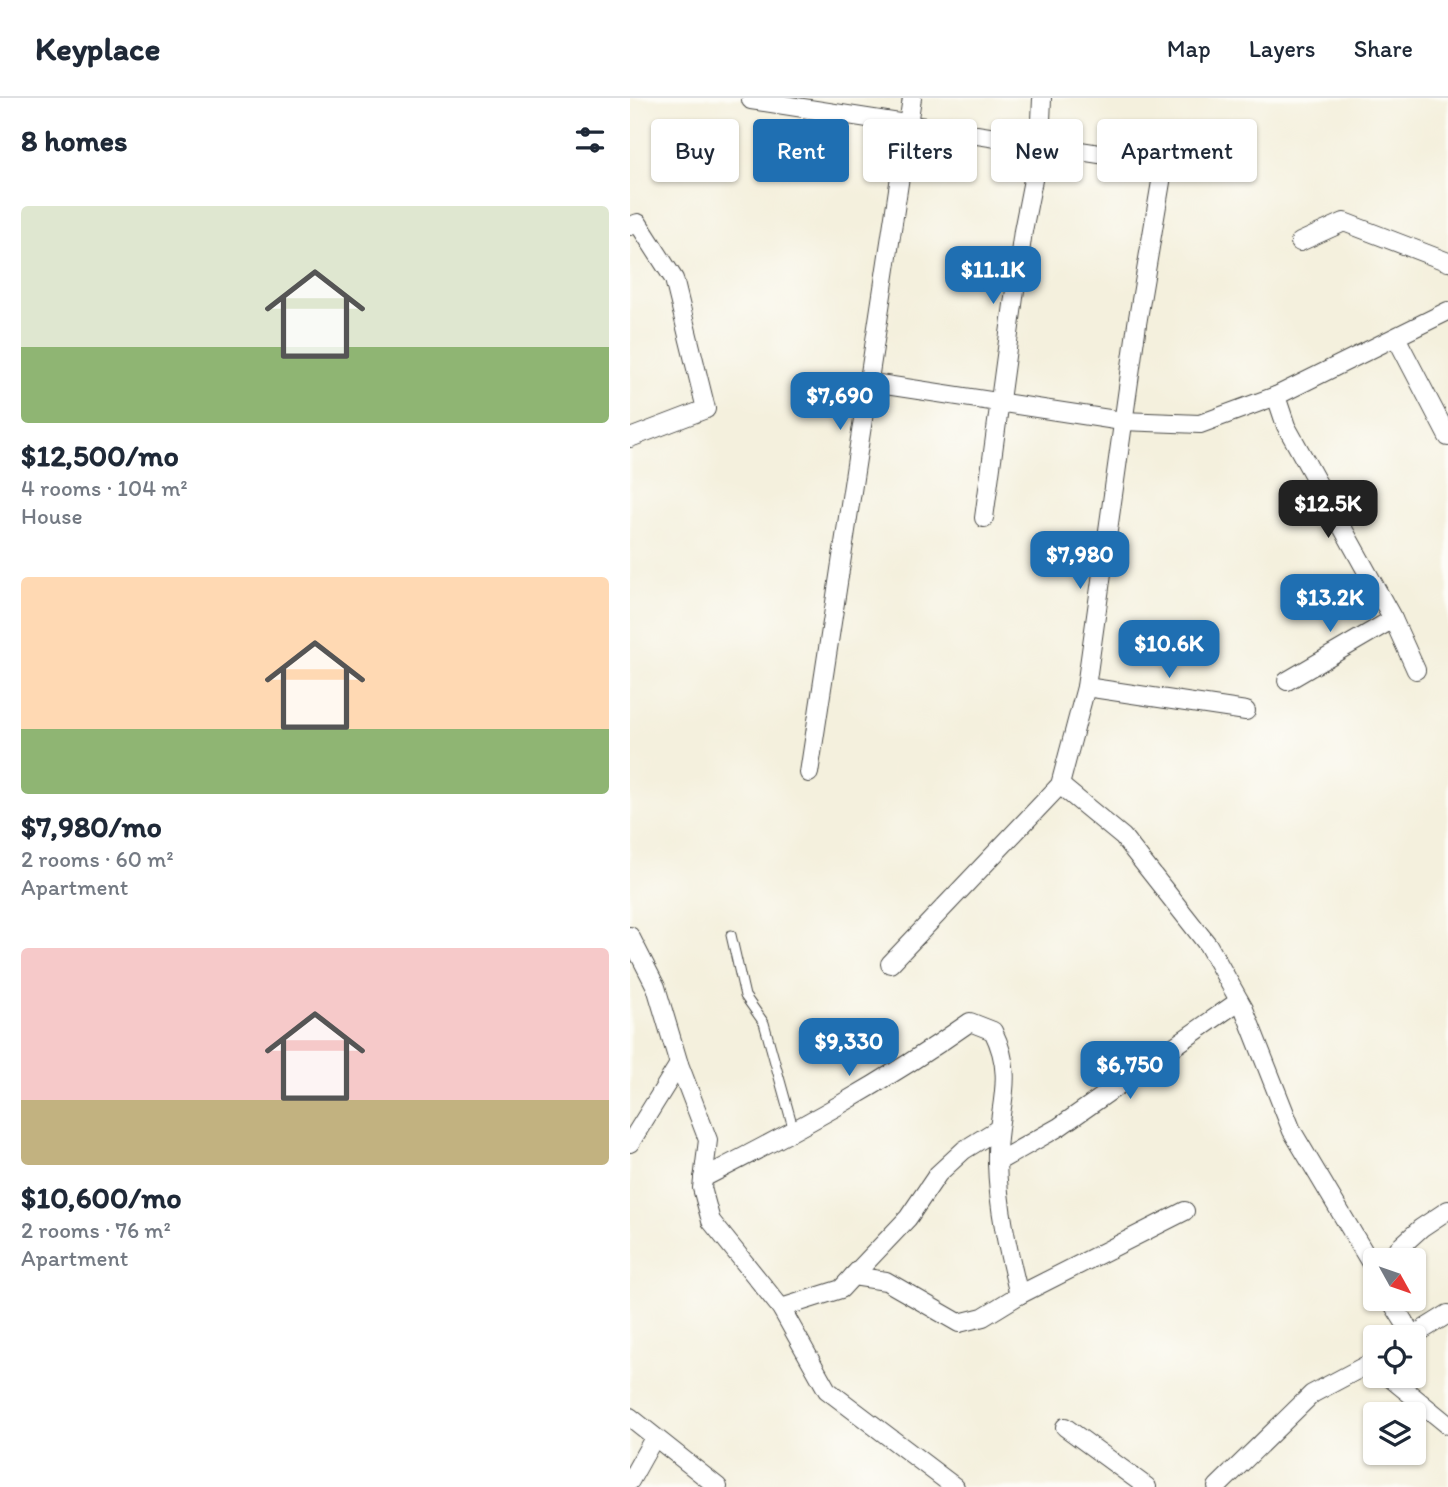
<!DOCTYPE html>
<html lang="en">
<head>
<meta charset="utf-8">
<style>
	:root { --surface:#fff; --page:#f2f2f3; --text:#1f2937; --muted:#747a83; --line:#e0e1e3; --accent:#1f6fb2 }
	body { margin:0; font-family:Itim,sans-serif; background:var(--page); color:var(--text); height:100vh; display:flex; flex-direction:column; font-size:26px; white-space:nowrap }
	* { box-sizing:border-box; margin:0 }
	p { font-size:23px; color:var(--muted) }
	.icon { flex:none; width:38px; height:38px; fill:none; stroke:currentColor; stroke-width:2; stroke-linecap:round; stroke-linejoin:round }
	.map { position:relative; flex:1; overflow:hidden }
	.details { display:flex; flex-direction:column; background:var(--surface); width:630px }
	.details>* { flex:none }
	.guide { position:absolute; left:21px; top:21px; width:665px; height:63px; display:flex; gap:14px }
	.needle { width:46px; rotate:130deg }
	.controls { position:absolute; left:733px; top:1150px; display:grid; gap:14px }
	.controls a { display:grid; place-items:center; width:63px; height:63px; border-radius:7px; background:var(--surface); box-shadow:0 2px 5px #0004; font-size:35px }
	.price { position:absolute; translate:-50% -60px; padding:0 16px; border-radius:14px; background:var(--accent); color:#fff; font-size:23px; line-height:46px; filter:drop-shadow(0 2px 4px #0008) }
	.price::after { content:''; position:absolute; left:50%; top:42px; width:21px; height:16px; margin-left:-10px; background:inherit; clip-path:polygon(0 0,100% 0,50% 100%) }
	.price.active { background:#222; color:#fff }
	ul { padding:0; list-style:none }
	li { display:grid; align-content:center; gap:14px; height:371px; padding:0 21px }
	li span { display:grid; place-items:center; height:217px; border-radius:7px; color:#555 }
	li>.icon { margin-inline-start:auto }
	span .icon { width:126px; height:126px; fill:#fffc; stroke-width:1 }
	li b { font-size:30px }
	h2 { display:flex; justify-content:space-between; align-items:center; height:84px; padding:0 21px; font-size:30px }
	.pill { padding:0 24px; border-radius:7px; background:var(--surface); box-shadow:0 2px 5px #0004; font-size:24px; line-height:63px }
	.pill.active { background:var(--accent); color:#fff }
	header { display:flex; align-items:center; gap:42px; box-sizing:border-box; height:98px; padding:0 35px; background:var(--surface); border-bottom:2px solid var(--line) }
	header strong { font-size:33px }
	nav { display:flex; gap:38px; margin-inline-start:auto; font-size:24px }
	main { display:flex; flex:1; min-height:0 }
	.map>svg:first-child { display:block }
</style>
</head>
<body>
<header>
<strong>Keyplace</strong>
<nav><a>Map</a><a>Layers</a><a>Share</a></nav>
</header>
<main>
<section class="details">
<h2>8 homes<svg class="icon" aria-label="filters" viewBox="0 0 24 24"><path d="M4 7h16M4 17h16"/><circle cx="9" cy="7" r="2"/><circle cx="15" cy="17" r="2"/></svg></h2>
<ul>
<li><span style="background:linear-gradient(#dfe7d0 65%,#8fb573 0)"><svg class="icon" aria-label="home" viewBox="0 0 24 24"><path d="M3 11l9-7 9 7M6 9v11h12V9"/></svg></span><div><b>$12,500/mo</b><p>4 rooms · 104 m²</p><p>House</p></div></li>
<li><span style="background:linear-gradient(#ffd9b3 70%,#8fb573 0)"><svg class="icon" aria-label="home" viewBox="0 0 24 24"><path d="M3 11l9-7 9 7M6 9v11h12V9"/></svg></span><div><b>$7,980/mo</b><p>2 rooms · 60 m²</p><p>Apartment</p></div></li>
<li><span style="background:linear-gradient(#f6c9c9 70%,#c2b280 0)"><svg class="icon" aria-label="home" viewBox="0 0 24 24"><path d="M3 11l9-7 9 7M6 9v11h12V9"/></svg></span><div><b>$10,600/mo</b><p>2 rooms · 76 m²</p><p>Apartment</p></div></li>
</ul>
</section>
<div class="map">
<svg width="818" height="1389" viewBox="0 0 818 1389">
	<rect width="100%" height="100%" fill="#fdfcf7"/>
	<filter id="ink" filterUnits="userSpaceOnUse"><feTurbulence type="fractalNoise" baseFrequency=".0143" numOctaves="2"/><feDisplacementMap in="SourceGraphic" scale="14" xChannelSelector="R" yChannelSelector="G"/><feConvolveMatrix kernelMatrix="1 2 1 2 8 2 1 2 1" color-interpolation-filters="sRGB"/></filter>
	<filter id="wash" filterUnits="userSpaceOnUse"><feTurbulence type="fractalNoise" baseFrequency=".00686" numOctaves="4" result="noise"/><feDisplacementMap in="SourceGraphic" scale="28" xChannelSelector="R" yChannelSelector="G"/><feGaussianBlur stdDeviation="1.57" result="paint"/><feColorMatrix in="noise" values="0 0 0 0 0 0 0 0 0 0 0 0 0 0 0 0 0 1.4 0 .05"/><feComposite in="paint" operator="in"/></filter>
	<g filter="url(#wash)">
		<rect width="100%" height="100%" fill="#f4f0dd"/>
	</g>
	<g filter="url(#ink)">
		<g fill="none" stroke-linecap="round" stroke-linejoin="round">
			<!-- lane casing -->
			<g stroke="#494946" stroke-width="11">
				<polyline id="lane" points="101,837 115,898 134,925 164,1033"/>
			</g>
			<!-- street casing -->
			<g stroke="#494946" stroke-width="20">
				<g id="street">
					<polyline points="121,2 476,57 533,72 507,226 456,589 430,687 260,866"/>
					<polyline points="0,128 8,125 44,181 76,311 0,340"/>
					<polyline points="670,144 714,124 818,164"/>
					<polyline points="767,241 818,339"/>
					<polyline points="236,284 492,323 570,326 646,298 818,213"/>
					<polyline points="646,298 656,328 763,521 786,572"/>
					<polyline points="354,420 393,133 410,46 412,0"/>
					<polyline points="657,583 763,521"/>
					<polyline points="456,589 616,613"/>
					<polyline points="179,675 282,0"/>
					<polyline points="430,687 493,739 578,847 614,911 662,1033 746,1174"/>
					<polyline points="0,838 26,889 49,966 78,1042 72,1090 81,1123 151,1210 197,1292 325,1389"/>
					<polyline points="0,1045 49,966"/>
					<polyline points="367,1064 429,1029 609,903"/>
					<path d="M73,1080C167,1032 254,985 340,924L363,933C388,983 365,1013 367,1064C368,1109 378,1153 389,1197"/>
					<polyline points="756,1162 791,1130 818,1112"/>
					<polyline points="223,1178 278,1120 308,1076 334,1052 368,1031"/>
					<polyline points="759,1200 783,1238"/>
					<polyline points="151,1210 211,1191 223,1178 256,1183 329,1225 353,1219 389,1197 555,1113"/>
					<polyline points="781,1239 818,1216"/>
					<polyline points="758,1278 818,1327"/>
					<polyline points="0,1319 88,1389"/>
					<polyline points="435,1329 517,1389"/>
					<polyline points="0,1383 24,1340"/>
					<polyline points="587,1389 682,1296 746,1262"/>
				</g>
			</g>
			<!-- lane -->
			<use href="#lane" stroke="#fff" stroke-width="9"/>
			<!-- street -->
			<use href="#street" stroke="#fff" stroke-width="18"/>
		</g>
	</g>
</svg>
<div class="controls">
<a><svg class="needle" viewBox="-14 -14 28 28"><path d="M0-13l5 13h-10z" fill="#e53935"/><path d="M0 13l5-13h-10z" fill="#747a83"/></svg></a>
<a><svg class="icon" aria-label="locate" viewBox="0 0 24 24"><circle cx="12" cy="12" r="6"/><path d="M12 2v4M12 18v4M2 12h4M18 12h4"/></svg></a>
<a><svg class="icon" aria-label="layers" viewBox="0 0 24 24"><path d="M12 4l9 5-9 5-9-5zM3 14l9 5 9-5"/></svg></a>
</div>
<b class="price" style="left:363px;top:208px">$11.1K</b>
<b class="price" style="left:210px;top:334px">$7,690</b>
<b class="price active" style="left:698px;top:442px">$12.5K</b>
<b class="price" style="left:450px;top:493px">$7,980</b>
<b class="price" style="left:700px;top:536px">$13.2K</b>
<b class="price" style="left:539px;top:582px">$10.6K</b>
<b class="price" style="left:219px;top:980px">$9,330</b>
<b class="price" style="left:500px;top:1003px">$6,750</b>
<div class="guide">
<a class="pill">Buy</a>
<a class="pill active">Rent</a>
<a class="pill">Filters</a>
<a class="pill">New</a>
<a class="pill">Apartment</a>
</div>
</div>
</main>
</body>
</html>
